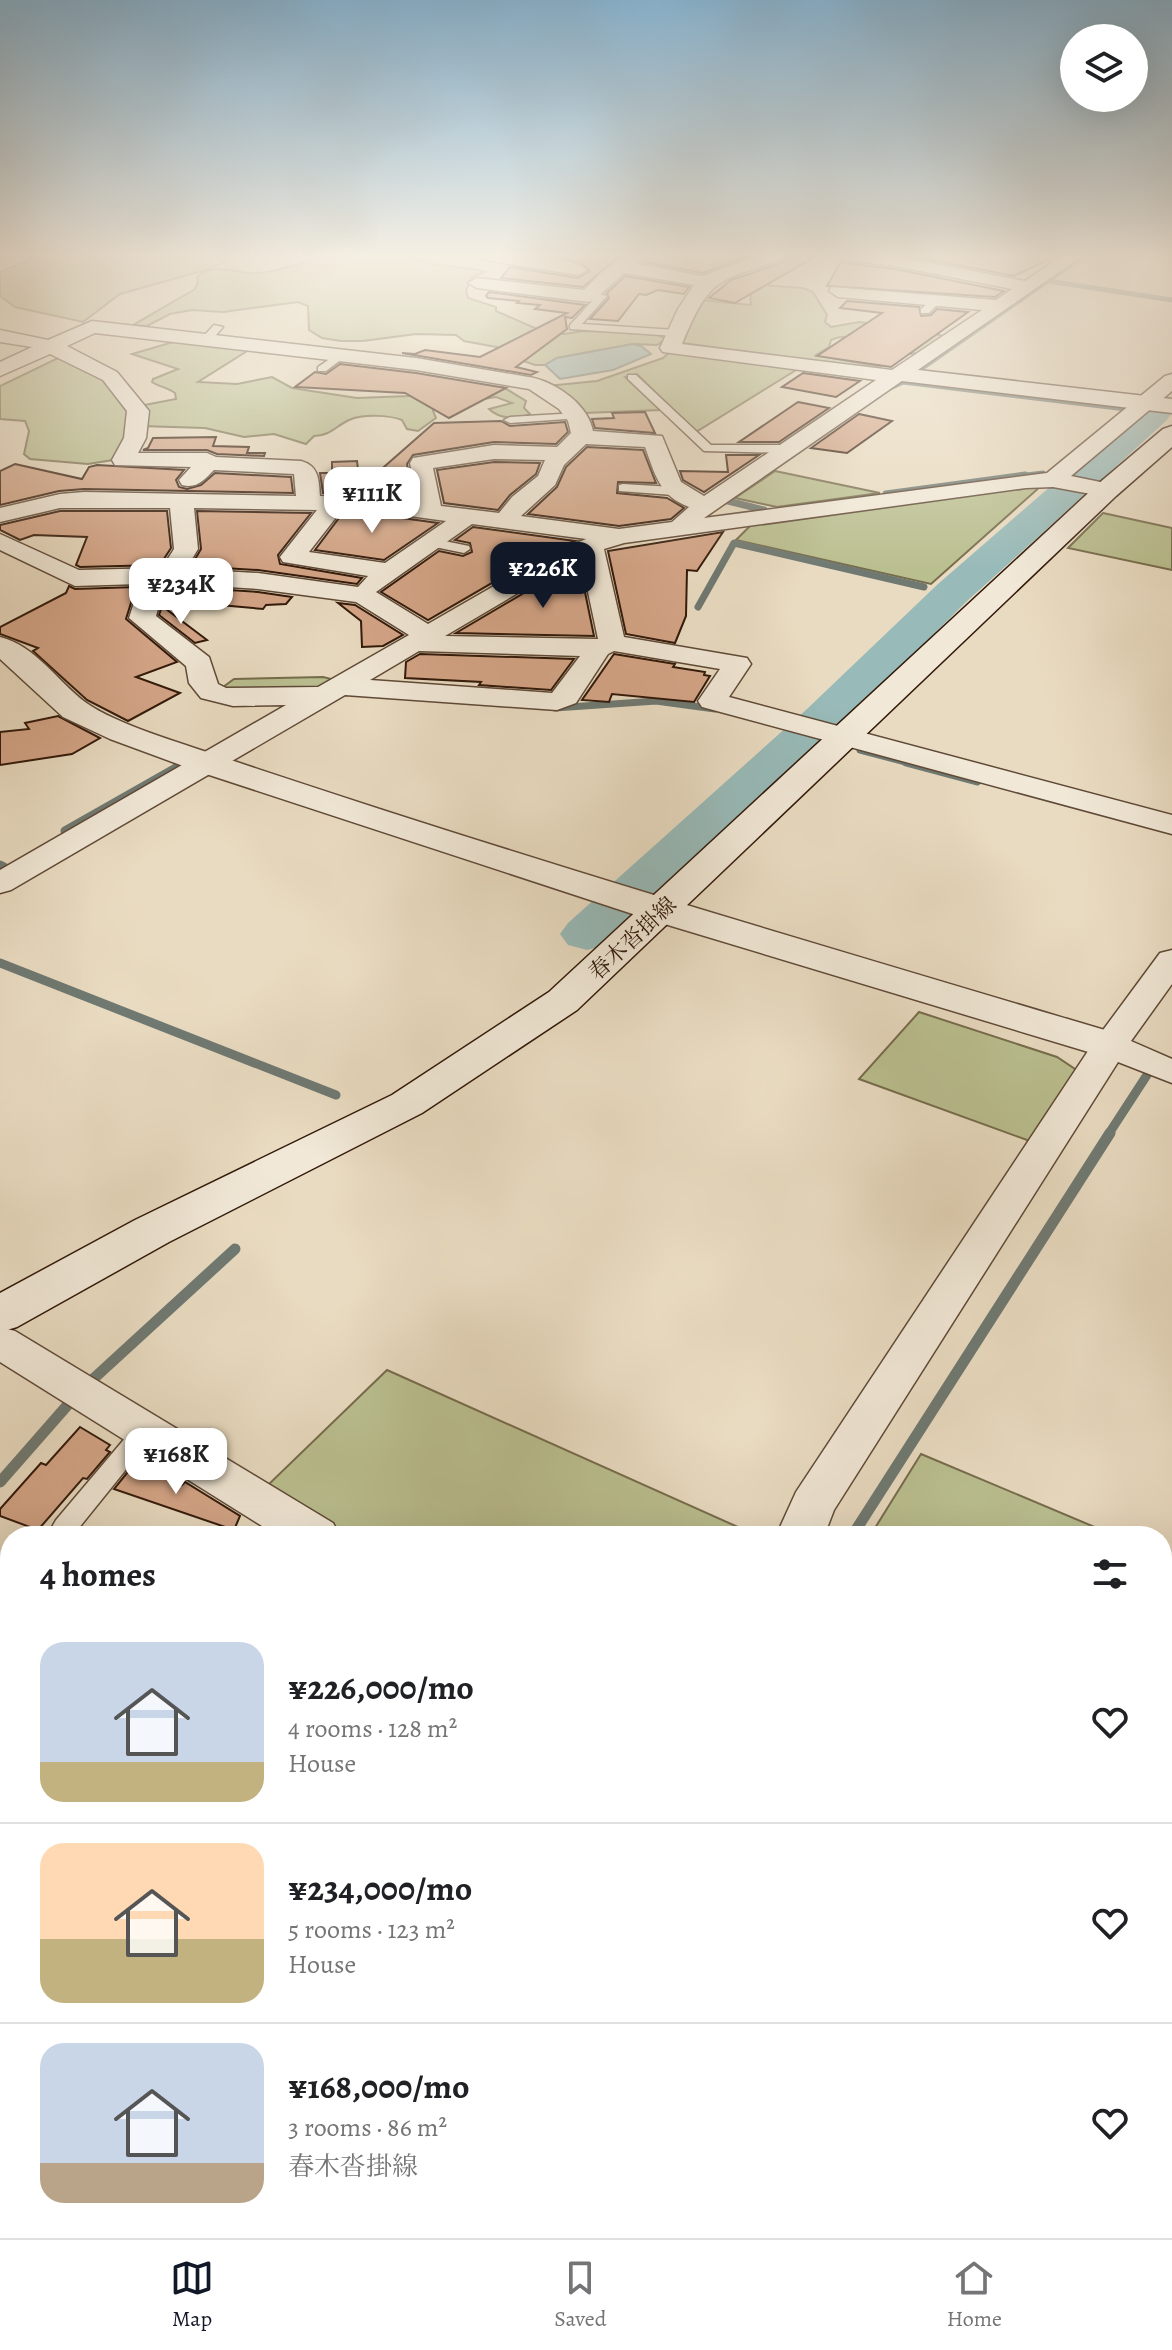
<!DOCTYPE html>
<html lang="en">
<head>
<meta charset="utf-8">
<style>
	:root { --surface:#fff; --page:#f6f6f6; --text:#202124; --muted:#757577; --line:#e0e0e0; --accent:#111827 }
	body { margin:0; font-family:Alegreya,"Noto Serif JP",serif; background:var(--page); color:var(--text); height:100vh; display:flex; flex-direction:column; font-size:30px; white-space:nowrap }
	* { box-sizing:border-box; margin:0 }
	p { font-size:26px; color:var(--muted) }
	.icon { flex:none; width:44px; height:44px; fill:none; stroke:currentColor; stroke-width:2; stroke-linecap:round; stroke-linejoin:round }
	.map { position:relative; flex:1; overflow:hidden }
	.panel { position:absolute; left:0px; top:1526px; width:1172px; height:712px; display:flex; flex-direction:column; background:var(--surface); border-radius:32px 32px 0 0; box-shadow:0 8px 32px #0002 }
	.panel>* { flex:none }
	.controls { position:absolute; left:1060px; top:24px; display:grid; gap:16px }
	.controls a { display:grid; place-items:center; width:88px; height:88px; border-radius:50%; background:var(--surface); box-shadow:0 8px 32px #0002; font-size:40px }
	.price { position:absolute; translate:-50% -68px; padding:0 18px; border-radius:16px; background:#fff; color:#222; font-size:26px; line-height:52px; filter:drop-shadow(0 2px 4px #0008) }
	.price::after { content:''; position:absolute; left:50%; top:48px; width:24px; height:18px; margin-left:-12px; background:inherit; clip-path:polygon(0 0,100% 0,50% 100%) }
	.price.active { background:var(--accent); color:#fff }
	ul { padding:0; list-style:none }
	li { display:flex; align-items:center; gap:24px; height:200px; padding:0 40px }
	li+li { border-top:2px solid var(--line) }
	li span { display:grid; place-items:center; flex:none; width:224px; height:160px; border-radius:24px; color:#555 }
	li>.icon { margin-inline-start:auto }
	span .icon { width:96px; height:96px; fill:#fffc; stroke-width:1 }
	li b { font-size:34px }
	h2 { display:flex; justify-content:space-between; align-items:center; height:96px; padding:0 40px; font-size:34px }
	.menu { display:flex; justify-content:space-around; align-items:center; height:112px; border-top:2px solid var(--line); background:var(--surface); font-size:22px; color:var(--muted) }
	.menu a { display:grid; justify-items:center; gap:4px }
	.menu .active { color:var(--accent) }
	.map>svg:first-child { display:block }
</style>
</head>
<body>
<div class="map">
<svg width="1172" height="2238" viewBox="0 0 1172 2238">
	<rect width="100%" height="100%" fill="#e9dbc1"/>
	<filter id="stains"><feTurbulence type="fractalNoise" baseFrequency=".0025" numOctaves="4"/><feColorMatrix values="0 0 0 0 .2 0 0 0 0 .09 0 0 0 0 .02 0 0 0 .5 -.17"/></filter>
	<radialGradient id="worn" r=".72"><stop offset=".6" stop-color="#630" stop-opacity="0"/><stop offset="1" stop-color="#630" stop-opacity=".3"/></radialGradient>
	<!-- green -->
	<g fill="#babf90" stroke="#766c4c" stroke-width="2">
		<polygon points="37,255 209,255 225,261 209,269 120,294 83,322 15,307 0,296 0,269"/>
		<path d="M328,255H403L433,264L479,270L485,272L472,277L466,290L468,298L496,307V311L537,329L564,334L583,331L654,333L666,339L657,345L633,344L557,358L545,365H535L521,360L507,349L464,341L456,335L416,334L363,341H341L322,338L309,330L308,306L298,302L223,312L192,310L170,314L147,326L133,325L195,289L198,282L197,277C217,261 236,275 259,273C282,271 306,261 328,255Z"/>
		<path d="M761,285L803,288L813,292L827,315L825,322L831,327L859,322L928,330L942,336C903,382 868,323 831,340L829,347L816,355L880,367L877,369L682,343L701,300L751,305L750,289Z"/>
		<path d="M180,340L252,348L198,382L237,384L272,377L292,388L357,398L488,393L503,387L526,401L524,408L530,414C518,420 499,419 489,409L512,403L496,397L436,407L433,411L436,418L418,431L407,429L402,420C389,415 363,414 349,420C336,426 330,436 314,436L306,444L274,434L244,437L205,428L141,426L139,406L176,399L175,393C167,387 159,387 152,382L153,379L178,369L132,354Z"/>
		<polygon points="671,351 801,367 696,432 637,374 625,377 660,410 584,413 547,386 597,381 663,358"/>
		<polygon points="60,357 105,377 132,411 129,437 113,460 88,464 30,459 24,454 29,431 25,421 0,419 0,386"/>
		<polygon points="775,471 880,493 777,507 735,498"/>
		<polygon points="1034,484 1041,486 931,584 736,540 753,523"/>
		<polygon points="1103,513 1172,528 1172,570 1068,548"/>
		<polygon points="323,677 331,679 332,686 319,689 238,691 223,687 234,679"/>
		<polygon points="919,1012 1057,1057 1084,1075 1038,1144 859,1079"/>
		<polygon points="387,1370 758,1536 350,1536 268,1485"/>
		<polygon points="921,1454 1116,1536 870,1536"/>
		<polygon points="1162,1555 1172,1559 1172,1704 1162,1707"/>
		<polygon points="1172,1985 1172,2132 1162,2139 1162,1990"/>
		<polygon points="557,2228 957,2228 949,2238 552,2238"/>
	</g>
	<!-- water -->
	<polygon fill="#98bab8" stroke="#6f7972" stroke-width="2" points="633,344 641,346 651,354 613,370 560,379 545,365 557,358"/>
	<g fill="none" stroke-linecap="round" stroke-linejoin="round">
		<!-- stream-far4 -->
		<g stroke="#6f7972" stroke-width="5">
			<polyline points="1048,281 1172,300"/>
			<polyline points="921,369 1085,255"/>
			<polyline points="890,388 903,382 1126,409"/>
			<polyline points="1086,461 1106,456"/>
			<polyline points="1010,477 1043,473"/>
		</g>
		<!-- stream-far3 -->
		<g stroke="#6f7972" stroke-width="7">
			<polyline points="886,494 1025,475"/>
			<polyline points="395,500 421,500"/>
			<polyline points="724,500 764,510"/>
			<polyline points="698,607 734,543 924,587"/>
			<polyline points="555,708 656,701 715,709"/>
			<polyline points="791,732 821,740"/>
			<polyline points="860,750 913,764"/>
		</g>
		<!-- stream-far2 -->
		<g stroke="#6f7972" stroke-width="9">
			<polyline points="906,762 977,781"/>
			<polyline points="65,831 176,768"/>
			<polyline points="0,865 4,867"/>
			<polyline points="0,963 336,1095"/>
			<polyline points="1108,1135 1147,1075"/>
		</g>
		<!-- stream-far1 -->
		<g stroke="#6f7972" stroke-width="11">
			<polyline points="0,1482 79,1392 235,1249"/>
			<polyline points="852,1536 1110,1133"/>
		</g>
		<!-- stream -->
		<g stroke="#6f7972" stroke-width="15">
			<polyline points="0,1814 10,1819"/>
			<polyline points="0,2173 10,2177"/>
			<polyline points="115,2228 136,2238"/>
		</g>
		<!-- river -->
		<polygon fill="#98bab8" fill-rule="evenodd" points="1154,404 1166,407 1171,414 1166,421 966,602 839,729 606,945 587,950 568,945 560,934 568,923 807,709 938,584 1142,407"/>
	</g>
	<!-- building -->
	<g fill="#d4a587" stroke="#311809" stroke-width="2">
		<polygon points="543,255 621,255 583,287 501,278 510,267 578,278 590,271 580,262"/>
		<polygon points="650,255 751,255 703,273 644,262"/>
		<polygon points="790,255 818,255 735,303 709,298 731,280 785,262"/>
		<polygon points="906,255 1058,255 1014,276"/>
		<polygon points="841,261 846,263 895,269 1004,291 995,297 827,286"/>
		<polygon points="625,276 689,287 684,294 658,290 646,295 639,294 618,321 590,319 609,298 607,293"/>
		<polygon points="489,292 585,305 572,318 565,317 567,329 516,367 537,372 531,375 402,353 415,354 425,350 480,357 567,313 535,309 540,305 517,303 519,301 488,298 486,296"/>
		<polygon points="847,301 919,307 921,316 931,315 937,309 968,312 891,367 817,356 882,313 840,308"/>
		<polygon points="340,364 416,373 506,388 449,418 405,393 295,387 315,372 326,374"/>
		<polygon points="803,373 860,381 836,397 782,387"/>
		<polygon points="798,402 829,408 779,442 739,442"/>
		<polygon points="645,412 655,433 595,428 592,419 614,418 612,413"/>
		<polygon points="859,414 892,421 847,453 811,448"/>
		<polygon points="501,421 510,426 565,422 568,432 556,444 494,442 413,455 407,464 413,499 373,494 323,493 320,473 332,473 332,462 357,461 360,488 434,423"/>
		<polygon points="216,437 213,446 249,447 247,453 265,453 264,456 217,454 207,450 143,450 148,448 153,438"/>
		<polygon points="587,447 643,450 656,483 618,482 617,493 667,498 684,508 671,519 619,526 528,514 557,487 566,467"/>
		<polygon points="726,455 759,455 704,492 683,480 680,471 728,472"/>
		<polygon points="494,462 540,463 536,474 510,495 498,510 444,503 437,470"/>
		<polygon points="15,464 82,479 89,467 97,465 184,470 176,480 179,487 187,489 201,485 215,473 291,477 293,493 84,489 59,491 0,505 0,471"/>
		<polygon points="60,511 167,511 171,548 160,565 80,567 76,565 87,537 34,535 20,540 0,530 0,525"/>
		<polygon points="197,511 311,513 278,555 280,564 362,578 357,584 258,570 191,566 201,549"/>
		<polygon points="342,514 373,514 438,523 384,560 315,550"/>
		<polygon points="473,527 575,541 542,554 428,620 381,592 439,551 463,556 472,552 470,543 455,540"/>
		<polygon points="723,532 697,571 687,570 686,616 675,643 626,634 608,551"/>
		<polygon points="579,563 594,636 456,633 563,570"/>
		<polygon points="69,586 75,589 136,587 126,619 177,662 136,677 180,693 128,721 87,700 33,651 38,648 0,634 0,627 66,593"/>
		<polygon points="167,586 258,592 292,597 286,604 266,605 263,609 164,600"/>
		<polygon points="338,603 355,605 403,635 383,646 362,647 361,621"/>
		<polygon points="162,606 207,640 195,643 159,615"/>
		<polygon points="420,654 574,659 551,690 479,685 481,682 405,678 406,662"/>
		<polygon points="614,654 675,664 673,667 705,672 704,675 710,676 694,702 612,694 609,702 582,700"/>
		<polygon points="58,716 100,738 72,754 0,765 0,732 29,729 25,723"/>
		<polygon points="80,1427 110,1445 106,1450 110,1452 87,1479 83,1478 38,1530 0,1516 0,1509 41,1463 46,1465"/>
		<polygon points="135,1463 182,1485 185,1482 240,1516 234,1530 114,1489"/>
	</g>
	<g fill="none" stroke-linecap="round" stroke-linejoin="round">
		<!-- service casing -->
		<g stroke="#5f4937" stroke-width="3">
			<g id="service">
				<polygon points="591,292 607,296 582,324 676,330 681,333 676,336 570,329 570,325 595,298 586,295"/>
				<polygon points="934,298 942,300 929,313 921,313 921,309"/>
				<polygon points="214,325 223,327 209,343 201,343 201,339"/>
				<polygon points="337,354 346,356 326,371 318,371 318,367"/>
				<polygon points="628,375 636,375 711,445 789,445 795,449 789,453 704,451 628,379"/>
				<polygon points="577,413 581,414 581,418 510,423 504,420 510,417"/>
				<polygon points="623,484 673,487 679,491 673,495 619,491 619,485"/>
				<polygon points="430,538 469,546 470,549 464,553 425,545 424,542"/>
				<polygon points="145,1421 153,1424 157,1430 153,1436 74,1534 56,1534 52,1527 56,1520 137,1424"/>
				<polygon points="960,2228 998,2228 994,2238 956,2238"/>
			</g>
		</g>
		<!-- minor casing -->
		<g stroke="#5f4937" stroke-width="3">
			<g id="minor">
				<polygon points="13,255 39,255 0,271 0,260"/>
				<path d="M476,255C499,255 572,256 587,270L578,275L485,260Z"/>
				<path d="M626,255H647L637,264L703,276L760,255H787L784,259C718,281 710,276 682,344L892,370L982,310L838,297L829,291L831,287L996,300L1012,289L895,266L846,260L837,255L895,256L1025,281L1063,255H1084L704,518L1047,473L1165,376L1172,374V391L1071,476L1115,485L1119,490L1115,495L1107,497L1053,487L1026,488L624,543L604,549L624,637L747,658L751,664L729,697L1172,815V834L702,707L698,701L720,669L614,651L608,654L576,703L557,710L345,695L11,890L0,893V870L286,705L233,706L201,698L189,683L186,666L129,618L140,584L75,586L0,550V534L79,570L162,568L174,549L170,508H60L0,522V508L60,494L84,492L296,496L294,474L214,470C204,480 197,489 182,485L179,480L191,467L115,465L112,460L124,438L127,411L103,380L50,354L0,376V362L32,347L0,342V330L48,340L92,321L416,358L534,378C558,384 588,405 593,431L662,436L681,482L704,496L876,380L663,352L660,348L678,309L694,285L624,273L595,300L588,302L477,288L468,283L477,278L584,290L603,271ZM95,333L416,370L529,389L559,409L568,421L571,433L557,447L494,445L413,458L410,463L417,503L373,497L320,496C319,480 319,466 301,461L216,457L207,453H138L146,438L149,411L117,372L67,346ZM586,444L645,447C655,474 659,496 689,507L672,522L619,529L521,516L555,485L564,465ZM494,459L545,460L538,476L512,497L499,513L441,506L433,468ZM194,508L317,510L280,557L283,562L368,576L358,587L258,573L186,569L198,549ZM341,511H373L446,521L385,563L309,552ZM472,524L586,539L544,557L428,624L376,592ZM581,559L598,639L445,636L562,567ZM165,583L258,589L356,602L409,635L318,687L226,688L218,684L209,657L156,616ZM419,651L580,656L552,693L370,680Z"/>
				<polygon points="1172,950 1172,984 1131,1041 1172,1059 1172,1083 1118,1062 834,1510 824,1536 776,1536 796,1492 1092,1045 1160,953"/>
				<polygon points="0,1327 15,1331 333,1523 340,1536 278,1536 0,1362"/>
				<polygon points="1172,1696 1172,1741 1162,1744 1162,1700"/>
				<polygon points="10,2037 10,2108 0,2112 0,2041"/>
				<polygon points="1172,2129 1172,2194 1162,2198 1162,2133"/>
				<polygon points="1043,2228 1116,2228 1112,2238 1039,2238"/>
			</g>
		</g>
		<!-- tertiary casing -->
		<g stroke="#5f4937" stroke-width="3">
			<g id="tertiary">
				<polygon points="901,368 1172,399 1172,413 893,380 889,375 893,370"/>
				<path d="M0,637C36,646 57,681 85,702C117,725 181,743 219,756C519,857 822,946 1125,1036L1131,1045L1125,1054L1110,1058L1095,1054L648,919L194,770L110,739L63,717L0,659Z"/>
				<polygon points="478,2228 552,2228 548,2238 474,2238"/>
			</g>
		</g>
		<!-- secondary casing -->
		<g stroke="#311809" stroke-width="3">
			<polygon id="secondary" points="1172,426 1172,447 1116,496 577,1010 422,1113 169,1242 17,1327 0,1332 0,1293 135,1220 392,1095 549,992 1098,484 1163,429"/>
		</g>
		<!-- service -->
		<use href="#service" fill="#f1e8d7" fill-rule="evenodd"/>
		<!-- minor -->
		<use href="#minor" fill="#f1e8d7" fill-rule="evenodd"/>
		<!-- tertiary -->
		<use href="#tertiary" fill="#f1e8d7" fill-rule="evenodd"/>
		<!-- secondary -->
		<use href="#secondary" fill="#f1e8d7" fill-rule="evenodd"/>
	</g>
	<!-- sky -->
	<linearGradient id="sky" x2="0" y2="1"><stop stop-color="#88b6d5"/><stop offset="0.45" stop-color="#f5efe3"/><stop offset="1" stop-color="#f5efe3" stop-opacity="0"/></linearGradient>
	<rect width="1172" height="568" fill="url(#sky)"/>
	<g text-anchor="middle" stroke-width="8" stroke-linejoin="round" paint-order="stroke">
		<!-- street labels -->
		<g font-size="22" fill="#311809" stroke="#f1e8d7">
			<text transform="translate(632 938) rotate(-43)" y="8">春木沓掛線</text>
		</g>
	</g>
	<rect width="100%" height="100%" filter="url(#stains)"/>
	<rect width="100%" height="100%" fill="url(#worn)"/>
</svg>
<div class="controls">
<a><svg class="icon" aria-label="layers" viewBox="0 0 24 24"><path d="M12 4l9 5-9 5-9-5zM3 14l9 5 9-5"/></svg></a>
</div>
<b class="price" style="left:372px;top:535px">¥111K</b>
<b class="price active" style="left:543px;top:610px">¥226K</b>
<b class="price" style="left:181px;top:626px">¥234K</b>
<b class="price" style="left:176px;top:1496px">¥168K</b>
<section class="panel">
<h2>4 homes<svg class="icon" aria-label="filters" viewBox="0 0 24 24"><path d="M4 7h16M4 17h16"/><circle cx="9" cy="7" r="2"/><circle cx="15" cy="17" r="2"/></svg></h2>
<ul>
<li><span style="background:linear-gradient(#c9d6e8 75%,#c2b280 0)"><svg class="icon" aria-label="home" viewBox="0 0 24 24"><path d="M3 11l9-7 9 7M6 9v11h12V9"/></svg></span><div><b>¥226,000/mo</b><p>4 rooms · 128 m²</p><p>House</p></div><svg class="icon" aria-label="heart" viewBox="0 0 24 24"><path d="M12 20l-8-8c-3-5 5-10 8-4 3-6 11-1 8 4z"/></svg></li>
<li><span style="background:linear-gradient(#ffd9b3 60%,#c2b280 0)"><svg class="icon" aria-label="home" viewBox="0 0 24 24"><path d="M3 11l9-7 9 7M6 9v11h12V9"/></svg></span><div><b>¥234,000/mo</b><p>5 rooms · 123 m²</p><p>House</p></div><svg class="icon" aria-label="heart" viewBox="0 0 24 24"><path d="M12 20l-8-8c-3-5 5-10 8-4 3-6 11-1 8 4z"/></svg></li>
<li><span style="background:linear-gradient(#c9d6e8 75%,#b9a48a 0)"><svg class="icon" aria-label="home" viewBox="0 0 24 24"><path d="M3 11l9-7 9 7M6 9v11h12V9"/></svg></span><div><b>¥168,000/mo</b><p>3 rooms · 86 m²</p><p>春木沓掛線</p></div><svg class="icon" aria-label="heart" viewBox="0 0 24 24"><path d="M12 20l-8-8c-3-5 5-10 8-4 3-6 11-1 8 4z"/></svg></li>
</ul>
</section>
</div>
<nav class="menu">
<a class="active"><svg class="icon" aria-label="map" viewBox="0 0 24 24"><path d="M3 6l6-2 6 2 6-2v14l-6 2-6-2-6 2zM9 4v14M15 6v14"/></svg>Map</a>
<a><svg class="icon" aria-label="saved" viewBox="0 0 24 24"><path d="M7 4h10v16l-5-4-5 4z"/></svg>Saved</a>
<a><svg class="icon" aria-label="home" viewBox="0 0 24 24"><path d="M3 11l9-7 9 7M6 9v11h12V9"/></svg>Home</a>
</nav>
</body>
</html>
